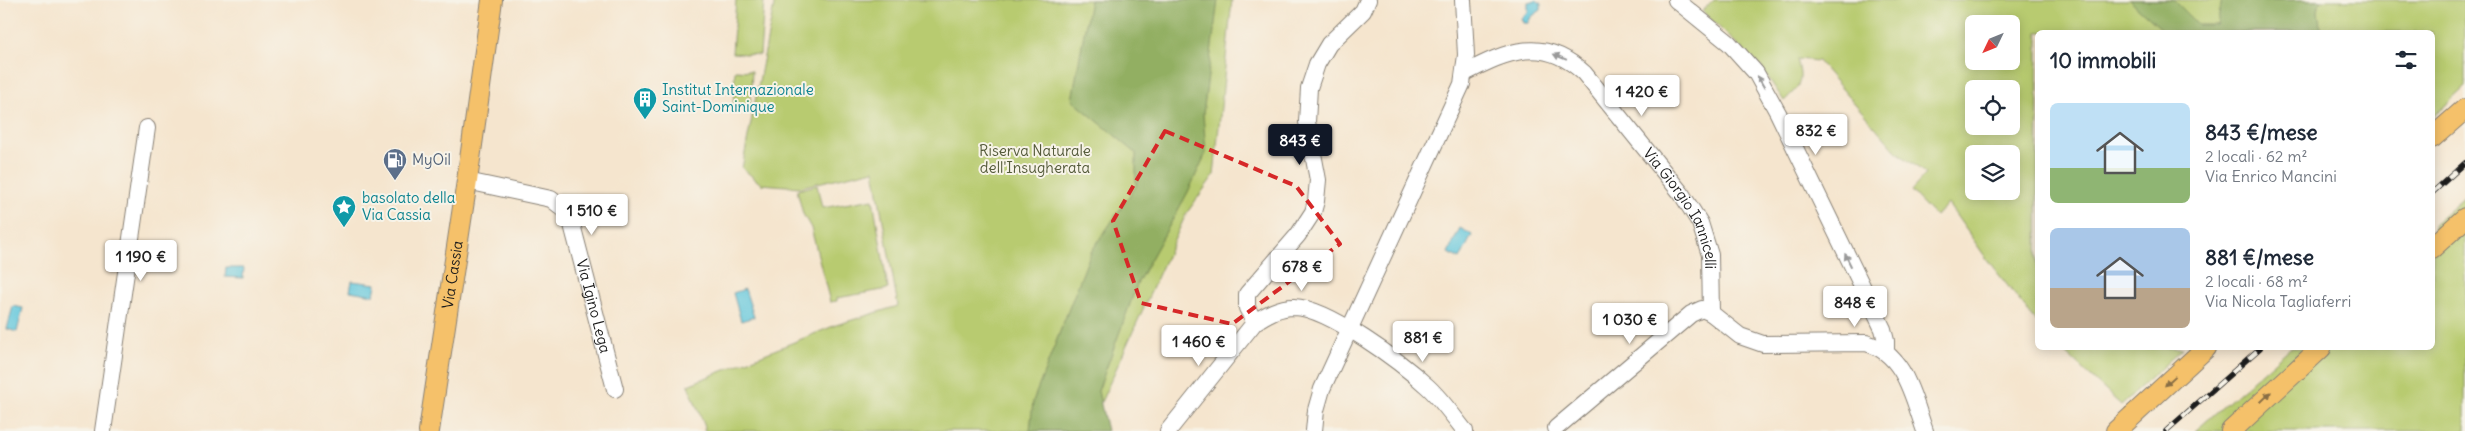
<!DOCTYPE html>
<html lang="it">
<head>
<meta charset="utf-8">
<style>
	:root { --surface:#fff; --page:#f2f2f3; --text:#1f2937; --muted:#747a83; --accent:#111827 }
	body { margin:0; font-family:Delius,sans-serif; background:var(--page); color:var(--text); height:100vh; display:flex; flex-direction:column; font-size:19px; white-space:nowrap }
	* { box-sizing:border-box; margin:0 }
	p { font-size:16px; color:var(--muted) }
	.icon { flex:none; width:28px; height:28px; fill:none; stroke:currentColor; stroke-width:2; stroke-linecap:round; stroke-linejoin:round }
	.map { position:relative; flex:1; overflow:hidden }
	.sheet { position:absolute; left:2035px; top:30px; width:400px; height:320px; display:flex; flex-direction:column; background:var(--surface); border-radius:8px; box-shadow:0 2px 12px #0003 }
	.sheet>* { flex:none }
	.needle { width:32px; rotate:227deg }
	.tools { position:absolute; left:1965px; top:15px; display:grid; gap:10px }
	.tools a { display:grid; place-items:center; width:55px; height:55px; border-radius:8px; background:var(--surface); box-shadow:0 2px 12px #0003; font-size:25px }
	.price { position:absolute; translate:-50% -42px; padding:0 11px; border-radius:5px; background:#fff; color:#222; font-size:16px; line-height:32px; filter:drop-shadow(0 1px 2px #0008) }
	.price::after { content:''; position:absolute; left:50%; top:30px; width:15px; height:11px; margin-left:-8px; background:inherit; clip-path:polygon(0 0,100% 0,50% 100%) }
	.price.on { background:var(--accent); color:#fff }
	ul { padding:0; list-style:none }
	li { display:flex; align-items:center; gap:15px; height:125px; padding:0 15px }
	li span { display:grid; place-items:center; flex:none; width:140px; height:100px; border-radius:8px; color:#555 }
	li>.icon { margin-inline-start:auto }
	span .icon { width:60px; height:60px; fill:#fffc; stroke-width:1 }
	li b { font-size:21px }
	h2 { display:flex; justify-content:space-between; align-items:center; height:60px; padding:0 15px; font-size:21px }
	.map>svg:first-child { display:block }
</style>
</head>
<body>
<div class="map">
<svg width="2465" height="431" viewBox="0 0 2465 431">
	<rect width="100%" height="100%" fill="#f7f3e8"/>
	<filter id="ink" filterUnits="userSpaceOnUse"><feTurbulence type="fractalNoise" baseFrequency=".02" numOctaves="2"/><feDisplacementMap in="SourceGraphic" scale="10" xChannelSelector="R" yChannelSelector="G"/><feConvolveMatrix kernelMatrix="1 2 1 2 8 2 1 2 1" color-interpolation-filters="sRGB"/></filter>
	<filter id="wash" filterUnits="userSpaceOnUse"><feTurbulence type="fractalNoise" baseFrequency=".0096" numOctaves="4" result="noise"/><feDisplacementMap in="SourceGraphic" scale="20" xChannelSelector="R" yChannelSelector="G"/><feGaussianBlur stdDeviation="1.12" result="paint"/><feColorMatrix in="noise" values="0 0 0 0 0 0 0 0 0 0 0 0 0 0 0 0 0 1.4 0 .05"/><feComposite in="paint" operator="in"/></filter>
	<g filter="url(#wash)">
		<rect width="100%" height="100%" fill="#f5e5ce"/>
		<!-- green -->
		<g fill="#b8cb6f" stroke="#6a7446" fill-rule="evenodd">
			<polygon points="736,0 764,1 760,55 732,53"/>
			<polygon points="775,0 1232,0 1214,175 1186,214 1088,431 704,431 705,427 688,385 836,325 898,306 874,170 800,187 761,184 742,168"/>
			<path d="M1714,0H2465V87L2433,117L2432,32H2038L2037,323L1989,262L1948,204L1935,216L1911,191L1926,174L1896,151L1818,61L1797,59C1803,82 1801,85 1784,101L1761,67L1702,11ZM1974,24H2011V61H1974ZM1974,89H2011V126H1974ZM1974,154H2011V191H1974Z"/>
			<polygon points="735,70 752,71 750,110 733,109"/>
			<polygon points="817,185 822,208 873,199 888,289 837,298 837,301 830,302 811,228 803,214 797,190"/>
			<polygon points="2465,197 2465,431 2195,431 2290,348 2432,348 2433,224"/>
			<polygon points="2060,348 2183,348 2121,405"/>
		</g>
		<!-- forest -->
		<g fill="#92af62" stroke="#57663f">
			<polygon points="1090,0 1218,0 1203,114 1206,153 1188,192 1138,282 1098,391 1107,431 1030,431 1033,401 1091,252 1136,186 1136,153 1072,100"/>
			<polygon points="2129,0 2173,0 2198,25 2217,25 2222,0 2320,0 2318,11 2321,32 2165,32"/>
		</g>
		<!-- water -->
		<g fill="#5fc6dc" stroke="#3e717c">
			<polygon points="1537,0 1541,4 1541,10 1531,17 1528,23 1523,23 1521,18 1528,12 1528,2"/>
			<polygon points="1460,228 1472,235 1460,259 1448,253"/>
			<polygon points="226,268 244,268 243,278 225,277"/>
			<polygon points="352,281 376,284 374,295 350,291"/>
			<polygon points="745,289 754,317 741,321 733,293"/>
			<polygon points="13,306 23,308 17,332 7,329"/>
		</g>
	</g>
	<g filter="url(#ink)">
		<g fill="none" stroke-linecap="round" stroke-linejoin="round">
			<!-- minor casing -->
			<g stroke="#888075" stroke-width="18">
				<g id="minor">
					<polyline points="1676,0 1729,43 1756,73 1778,113 1883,329 1886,341 1886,352"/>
					<path id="s1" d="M1465,73C1507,51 1544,35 1584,73L1681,193L1700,223L1710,255L1711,313"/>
					<path id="s2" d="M467,181L551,199L569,213L615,389"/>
					<polyline points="1255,322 1247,308 1247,294 1298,235 1313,212 1316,201 1318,180 1307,122 1309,88 1317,64 1329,44 1363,11 1368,0"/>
					<path d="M1556,428L1691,314L1702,309L1711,313L1740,336L1763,344L1866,343C1905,353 1913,398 1925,431"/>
					<polyline points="103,431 147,128"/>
					<path d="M1168,431L1255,322C1267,314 1279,307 1294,307C1329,308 1402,363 1428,387C1442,400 1453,416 1465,431"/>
					<polyline points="1314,431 1316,410 1322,389 1462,84 1466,55 1463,0"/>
				</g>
			</g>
			<!-- major casing -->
			<g stroke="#888075" stroke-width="22">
				<g id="major">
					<polyline points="2432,138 2465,109"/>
					<polyline points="2432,248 2465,218"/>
					<path id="s3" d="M429,431L467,181L492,0"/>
					<polyline points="2116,431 2206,348"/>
					<polyline points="2231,431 2321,348"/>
				</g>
			</g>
			<!-- minor -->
			<use href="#minor" stroke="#fff" stroke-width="16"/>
			<!-- major -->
			<use href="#major" stroke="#f5c16b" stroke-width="20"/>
			<!-- rail casing -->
			<g stroke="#1c1c1c" stroke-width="5.5">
				<g id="rail">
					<polyline points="2432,193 2465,163"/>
					<polyline points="2166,431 2260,348"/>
				</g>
			</g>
			<!-- rail -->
			<use href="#rail" stroke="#f7f3e8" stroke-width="4" stroke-dasharray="11" stroke-linecap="butt"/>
		</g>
		<!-- one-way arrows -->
		<defs><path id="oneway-solid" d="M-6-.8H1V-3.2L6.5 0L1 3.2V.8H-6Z" transform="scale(1.25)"/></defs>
		<g fill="#999">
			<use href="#oneway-solid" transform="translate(1560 57) rotate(-157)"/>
			<use href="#oneway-solid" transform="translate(1761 82) rotate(-120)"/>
			<use href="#oneway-solid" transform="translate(1848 260) rotate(-116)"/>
		</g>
		<g fill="#886e44">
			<use href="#oneway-solid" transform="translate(2170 381) rotate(137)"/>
			<use href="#oneway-solid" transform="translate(2266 397) rotate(-44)"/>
		</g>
	</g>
	<!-- marked area -->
	<path fill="none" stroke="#d62828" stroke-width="4" stroke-dasharray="10 6" stroke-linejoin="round" d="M1165,131L1296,186L1340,244L1232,324L1141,303L1113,221Z"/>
	<!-- icons -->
	<defs>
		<g id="building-pin" transform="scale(1.25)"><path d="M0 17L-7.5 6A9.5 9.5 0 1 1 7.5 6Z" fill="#0f9aa8" stroke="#f7f3e8"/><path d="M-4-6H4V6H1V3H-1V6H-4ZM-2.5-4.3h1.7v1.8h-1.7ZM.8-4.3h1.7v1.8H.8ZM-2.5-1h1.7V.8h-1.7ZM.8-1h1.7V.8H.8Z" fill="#fff"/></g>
		<g id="fuel-pin" transform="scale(1.25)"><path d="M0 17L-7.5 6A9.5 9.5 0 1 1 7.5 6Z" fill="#5c6f8a" stroke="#f7f3e8"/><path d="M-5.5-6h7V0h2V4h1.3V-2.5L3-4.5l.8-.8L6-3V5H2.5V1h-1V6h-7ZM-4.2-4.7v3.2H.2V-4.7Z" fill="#fff"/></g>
		<g id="sight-pin" transform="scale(1.25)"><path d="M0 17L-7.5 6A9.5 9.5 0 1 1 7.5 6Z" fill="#0f9aa8" stroke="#f7f3e8"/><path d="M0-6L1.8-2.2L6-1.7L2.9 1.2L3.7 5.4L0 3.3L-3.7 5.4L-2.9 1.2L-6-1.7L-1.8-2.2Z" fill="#fff"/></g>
	</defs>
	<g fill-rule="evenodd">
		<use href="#building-pin" x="645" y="99"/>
		<use href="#fuel-pin" x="395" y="160"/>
		<use href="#sight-pin" x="344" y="207"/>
	</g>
	<g text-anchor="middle" stroke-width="4" stroke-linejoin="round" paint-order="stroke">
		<!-- culture labels -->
		<g font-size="15" fill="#0d838f" stroke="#f7f3e8" text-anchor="start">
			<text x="662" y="95">Institut Internazionale<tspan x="662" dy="17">Saint-Dominique</tspan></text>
			<text x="362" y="203">basolato della<tspan x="362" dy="17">Via Cassia</tspan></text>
		</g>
		<!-- park labels -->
		<g font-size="15" fill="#535939" stroke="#f7f3e8">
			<text x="1035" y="156">Riserva Naturale<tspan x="1035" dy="17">dell'Insugherata</tspan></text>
		</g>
		<!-- service labels -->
		<g font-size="15" fill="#4e5e75" stroke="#f7f3e8" text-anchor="start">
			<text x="412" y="165">MyOil</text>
		</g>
		<!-- street labels -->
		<g font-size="15" fill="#1c1c1c" stroke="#f7f3e8">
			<text dy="5" stroke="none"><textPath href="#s1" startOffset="298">Via Giorgio Iannicelli</textPath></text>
			<text dy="5" stroke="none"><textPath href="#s3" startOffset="158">Via Cassia</textPath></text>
			<text dy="5" stroke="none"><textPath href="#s2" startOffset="205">Via Igino Lega</textPath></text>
		</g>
	</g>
</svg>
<div class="tools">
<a><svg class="needle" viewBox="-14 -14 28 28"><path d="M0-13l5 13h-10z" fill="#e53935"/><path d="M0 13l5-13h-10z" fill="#747a83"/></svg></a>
<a><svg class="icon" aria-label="locate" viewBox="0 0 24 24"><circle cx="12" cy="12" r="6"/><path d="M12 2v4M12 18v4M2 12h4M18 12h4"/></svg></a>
<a><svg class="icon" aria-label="layers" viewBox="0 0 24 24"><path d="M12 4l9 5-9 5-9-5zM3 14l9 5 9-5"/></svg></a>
</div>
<b class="price" style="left:1642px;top:117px">1 420 €</b>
<b class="price" style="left:1816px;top:156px">832 €</b>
<b class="price on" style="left:1300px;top:166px">843 €</b>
<b class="price" style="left:592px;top:236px">1 510 €</b>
<b class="price" style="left:141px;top:282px">1 190 €</b>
<b class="price" style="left:1302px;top:292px">678 €</b>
<b class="price" style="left:1855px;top:328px">848 €</b>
<b class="price" style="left:1630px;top:345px">1 030 €</b>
<b class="price" style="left:1423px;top:363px">881 €</b>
<b class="price" style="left:1199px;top:367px">1 460 €</b>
<section class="sheet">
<h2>10 immobili<svg class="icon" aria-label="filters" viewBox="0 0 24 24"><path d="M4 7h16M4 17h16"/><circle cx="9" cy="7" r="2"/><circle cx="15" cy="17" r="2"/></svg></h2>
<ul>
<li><span style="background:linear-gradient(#bfe0f5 65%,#8fb573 0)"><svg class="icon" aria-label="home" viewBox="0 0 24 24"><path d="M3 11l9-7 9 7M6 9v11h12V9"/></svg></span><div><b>843 €/mese</b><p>2 locali · 62 m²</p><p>Via Enrico Mancini</p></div></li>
<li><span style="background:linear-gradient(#a9c7e8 60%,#b9a48a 0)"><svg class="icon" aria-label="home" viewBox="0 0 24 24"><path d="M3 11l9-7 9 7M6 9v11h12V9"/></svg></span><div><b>881 €/mese</b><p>2 locali · 68 m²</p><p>Via Nicola Tagliaferri</p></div></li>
</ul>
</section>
</div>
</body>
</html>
